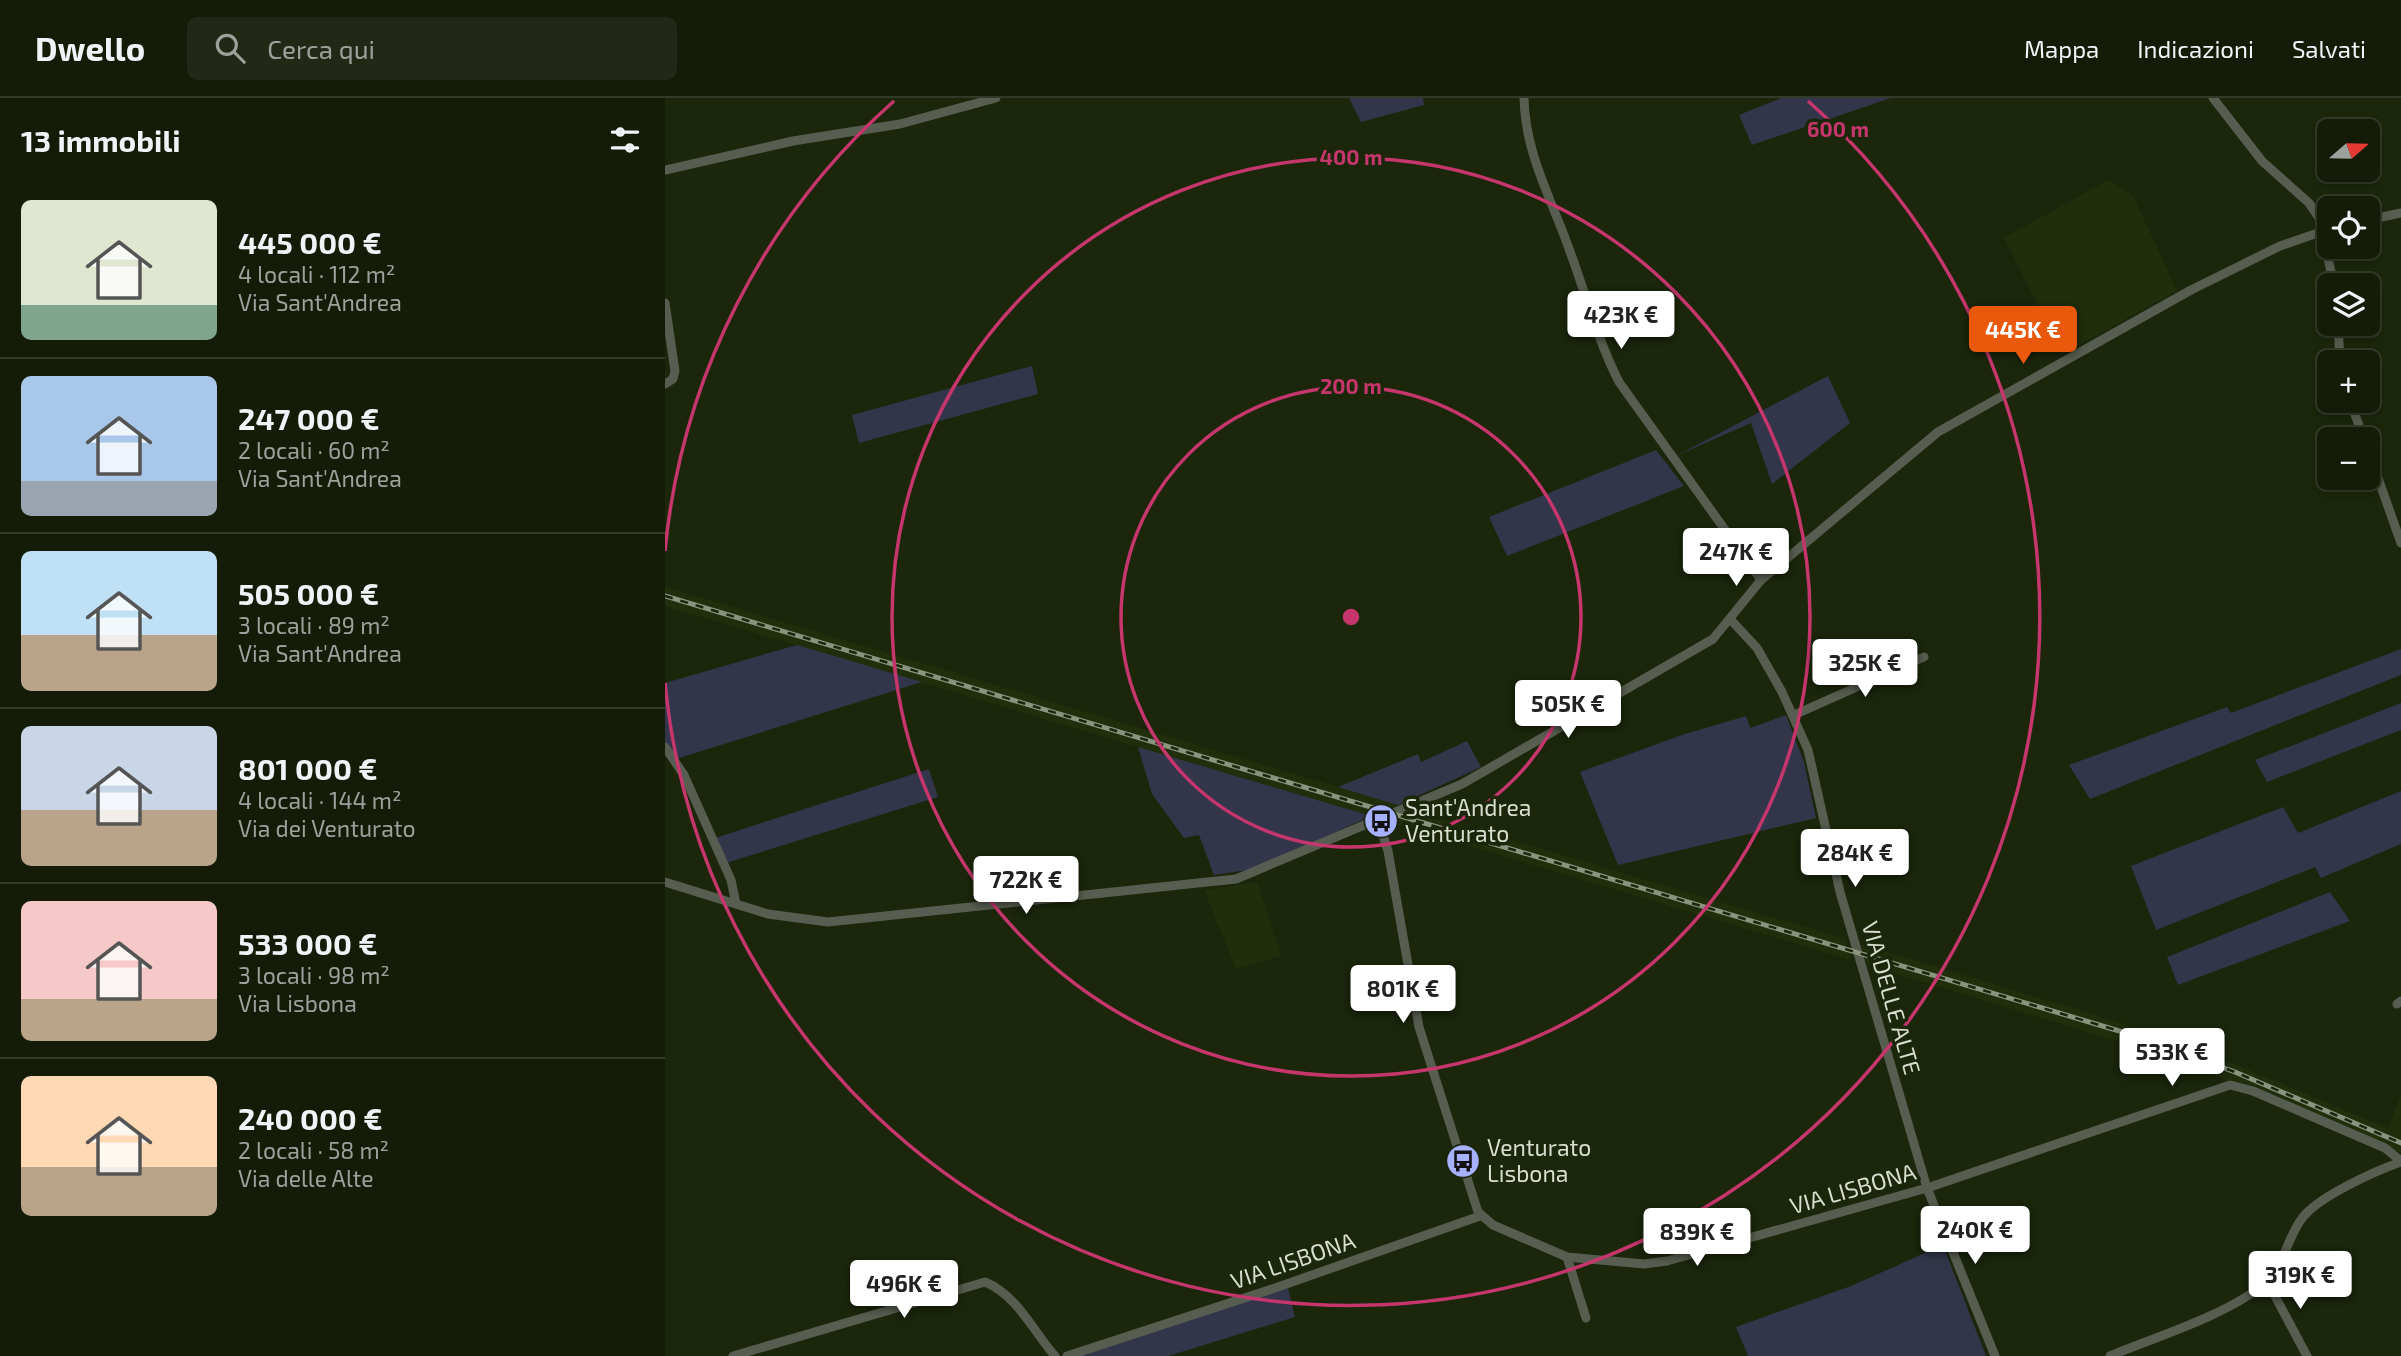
<!DOCTYPE html>
<html lang="it">
<head>
<meta charset="utf-8">
<style>
	:root { --surface:#141c08; --page:#212916; --text:#f1f3f6; --muted:#9da19c; --line:#333a29; --accent:#ea580c }
	body { margin:0; font-family:"Exo 2",sans-serif; background:var(--page); color:var(--text); height:100vh; display:flex; flex-direction:column; font-size:26px; white-space:nowrap }
	* { box-sizing:border-box; margin:0 }
	p { font-size:23px; color:var(--muted) }
	.icon { flex:none; width:38px; height:38px; fill:none; stroke:currentColor; stroke-width:2; stroke-linecap:round; stroke-linejoin:round }
	.map { position:relative; flex:1; overflow:hidden }
	.details { display:flex; flex-direction:column; background:var(--surface); width:665px }
	.details>* { flex:none }
	.needle { width:46px; rotate:70deg }
	.tools { position:absolute; left:1652px; top:21px; display:grid; gap:14px }
	.tools a { display:grid; place-items:center; width:63px; height:63px; border-radius:10px; background:var(--surface); box-shadow:0 4px 10px #0003,0 0 0 2px var(--line); font-size:35px }
	.price { position:absolute; translate:-50% -60px; padding:0 16px; border-radius:7px; background:#fff; color:#222; font-size:23px; line-height:46px; filter:drop-shadow(0 2px 4px #0008) }
	.price::after { content:''; position:absolute; left:50%; top:42px; width:21px; height:16px; margin-left:-10px; background:inherit; clip-path:polygon(0 0,100% 0,50% 100%) }
	.price.active { background:var(--accent); color:#fff }
	ul { padding:0; list-style:none }
	li { display:flex; align-items:center; gap:21px; height:175px; padding:0 21px }
	li+li { border-top:2px solid var(--line) }
	li span { display:grid; place-items:center; flex:none; width:196px; height:140px; border-radius:10px; color:#555 }
	li>.icon { margin-inline-start:auto }
	span .icon { width:84px; height:84px; fill:#fffc; stroke-width:1 }
	li b { font-size:30px }
	h2 { display:flex; justify-content:space-between; align-items:center; height:84px; padding:0 21px; font-size:30px }
	header { display:flex; align-items:center; gap:42px; box-sizing:border-box; height:98px; padding:0 35px; background:var(--surface); border-bottom:2px solid var(--line) }
	header strong { font-size:33px }
	nav { display:flex; gap:38px; margin-inline-start:auto; font-size:24px }
	.search { width:490px; height:63px; background:var(--page); display:flex; align-items:center; gap:18px; box-sizing:border-box; padding:0 24px; border-radius:10px; color:var(--muted); font-size:26px }
	main { display:flex; flex:1; min-height:0 }
	.map>svg:first-child { display:block }
</style>
</head>
<body>
<header>
<strong>Dwello</strong>
<div class="search"><svg class="icon" aria-label="search" viewBox="0 0 24 24"><circle cx="10" cy="10" r="6"/><path d="M15 15l6 6"/></svg>Cerca qui</div>
<nav><a>Mappa</a><a>Indicazioni</a><a>Salvati</a></nav>
</header>
<main>
<section class="details">
<h2>13 immobili<svg class="icon" aria-label="filters" viewBox="0 0 24 24"><path d="M4 7h16M4 17h16"/><circle cx="9" cy="7" r="2"/><circle cx="15" cy="17" r="2"/></svg></h2>
<ul>
<li><span style="background:linear-gradient(#dfe7d0 75%,#7fa58c 0)"><svg class="icon" aria-label="home" viewBox="0 0 24 24"><path d="M3 11l9-7 9 7M6 9v11h12V9"/></svg></span><div><b>445 000 €</b><p>4 locali · 112 m²</p><p>Via Sant'Andrea</p></div></li>
<li><span style="background:linear-gradient(#a9c7e8 75%,#9aa5b1 0)"><svg class="icon" aria-label="home" viewBox="0 0 24 24"><path d="M3 11l9-7 9 7M6 9v11h12V9"/></svg></span><div><b>247 000 €</b><p>2 locali · 60 m²</p><p>Via Sant'Andrea</p></div></li>
<li><span style="background:linear-gradient(#bfe0f5 60%,#b9a48a 0)"><svg class="icon" aria-label="home" viewBox="0 0 24 24"><path d="M3 11l9-7 9 7M6 9v11h12V9"/></svg></span><div><b>505 000 €</b><p>3 locali · 89 m²</p><p>Via Sant'Andrea</p></div></li>
<li><span style="background:linear-gradient(#c9d6e8 60%,#b9a48a 0)"><svg class="icon" aria-label="home" viewBox="0 0 24 24"><path d="M3 11l9-7 9 7M6 9v11h12V9"/></svg></span><div><b>801 000 €</b><p>4 locali · 144 m²</p><p>Via dei Venturato</p></div></li>
<li><span style="background:linear-gradient(#f6c9c9 70%,#b9a48a 0)"><svg class="icon" aria-label="home" viewBox="0 0 24 24"><path d="M3 11l9-7 9 7M6 9v11h12V9"/></svg></span><div><b>533 000 €</b><p>3 locali · 98 m²</p><p>Via Lisbona</p></div></li>
<li><span style="background:linear-gradient(#ffd9b3 65%,#b9a48a 0)"><svg class="icon" aria-label="home" viewBox="0 0 24 24"><path d="M3 11l9-7 9 7M6 9v11h12V9"/></svg></span><div><b>240 000 €</b><p>2 locali · 58 m²</p><p>Via delle Alte</p></div></li>
</ul>
</section>
<div class="map">
<svg width="1736" height="1258" viewBox="0 0 1736 1258">
	<rect width="100%" height="100%" fill="#1b260b"/>
	<!-- built -->
	<g fill="#202e0c">
		<polygon points="1443,82 1468,97 1512,193 1397,256 1339,140"/>
		<polygon points="0,489 287,574 733,707 706,718 473,649 0,508"/>
		<polygon points="753,714 1180,841 1186,862 727,725"/>
		<polygon points="592,784 616,858 571,871 539,792"/>
		<polygon points="1196,846 1510,941 1723,1030 1736,997 1736,1055 1504,959 1202,867"/>
	</g>
	<!-- green -->
	<g fill="#33364a">
		<polygon points="684,0 758,0 759,7 696,24"/>
		<polygon points="1116,0 1226,0 1087,47 1074,17"/>
		<polygon points="367,268 373,296 194,345 187,317"/>
		<polygon points="1163,278 1185,325 1107,386 1086,325 1013,357"/>
		<polygon points="991,352 1019,388 842,458 824,419"/>
		<polygon points="132,547 257,584 8,662 0,649 0,585"/>
		<polygon points="1736,551 1736,577 1425,701 1404,667 1562,609 1566,615"/>
		<polygon points="1736,605 1736,632 1602,684 1590,662"/>
		<polygon points="1121,617 1139,664 1151,720 953,767 915,674 1017,637 1081,618 1085,630"/>
		<polygon points="802,643 816,669 733,707 673,689 753,656 756,664"/>
		<polygon points="473,649 706,718 589,771 549,777 534,737 519,740 487,696"/>
		<polygon points="264,671 273,699 61,765 50,740"/>
		<polygon points="1736,693 1736,746 1656,780 1650,769 1491,832 1466,768 1618,709 1633,735"/>
		<polygon points="1665,794 1685,823 1513,887 1502,859"/>
		<polygon points="1278,1147 1321,1258 1083,1258 1071,1229 1186,1188"/>
		<polygon points="623,1190 630,1219 503,1258 406,1258"/>
	</g>
	<g fill="none" stroke-linecap="round" stroke-linejoin="round">
		<!-- minor -->
		<g stroke="#575d50" stroke-width="9">
			<path d="M859,0C860,54 885,98 903,148C920,193 932,241 954,284L1096,482"/>
			<polyline points="1548,0 1597,63 1644,105 1654,120 1669,187"/>
			<polyline points="0,72 128,43 235,26 331,0"/>
			<polyline points="1703,122 1736,115"/>
			<polyline points="0,205 10,273 8,281 0,286"/>
			<polyline points="1673,226 1675,264"/>
			<polyline points="1685,303 1699,341"/>
			<polyline points="1703,352 1736,445"/>
			<polyline points="1065,521 1092,550 1117,594 1143,652 1175,794 1262,1090 1330,1258"/>
			<polyline points="1129,617 1259,559"/>
			<polyline points="0,649 19,677 66,782 71,806"/>
			<polyline points="712,719 723,753 754,929 813,1114 828,1127 902,1159 979,1166 1002,1163 1262,1090 1565,987 1588,993 1720,1050 1736,1063"/>
			<polyline points="0,784 103,816 163,824 571,781 797,686 1048,541 1096,482 1273,334 1526,192 1615,148 1664,131"/>
			<polyline points="1732,906 1736,903"/>
			<polyline points="902,1159 921,1220"/>
			<polyline points="1602,1183 1642,1258"/>
			<path d="M68,1258L320,1184C352,1197 368,1233 390,1258"/>
			<polyline points="402,1258 610,1190 815,1118"/>
			<path d="M1445,1258C1490,1239 1566,1216 1601,1184C1620,1166 1622,1139 1638,1119C1655,1098 1710,1073 1736,1064"/>
		</g>
		<!-- rail casing -->
		<g stroke="#8a937e" stroke-width="5">
			<polyline id="rail" points="0,498 1471,938 1570,974 1736,1045"/>
		</g>
		<!-- rail -->
		<use href="#rail" stroke="#1b260b" stroke-width="2.5" stroke-dasharray="8" stroke-linecap="butt"/>
	</g>
	<!-- distance rings -->
	<g fill="none" stroke="#c5366c" stroke-width="3.5">
		<circle cx="686" cy="519" r="230"/>
		<circle cx="686" cy="519" r="459"/>
		<path d="M0 453A689 689 0 0 1 229 3M1143 3A689 689 0 1 1 0 585"/>
	</g>
	<!-- icons -->
	<defs>
		<g id="bus-disc" transform="scale(1.75)"><circle r="9.5" fill="#a5b1fc" stroke="#1b260b"/><path d="M-5-6H5V4H4V6H2V4H-2V6H-4V4H-5ZM-3.5-4V0h7V-4ZM-3.5 1.2v1.5H-2V1.2ZM2 1.2v1.5H3.5V1.2Z" fill="#111"/></g>
	</defs>
	<g fill-rule="evenodd">
		<use href="#bus-disc" x="716" y="723"/>
		<use href="#bus-disc" x="798" y="1063"/>
	</g>
	<g text-anchor="middle" stroke-width="7" stroke-linejoin="round" paint-order="stroke">
		<!-- poi labels -->
		<g font-size="23" fill="#d7dece" stroke="#1b260b" text-anchor="start">
			<text x="740" y="718">Sant'Andrea<tspan x="740" dy="26">Venturato</tspan></text>
			<text x="822" y="1058">Venturato<tspan x="822" dy="26">Lisbona</tspan></text>
		</g>
		<!-- street labels -->
		<g font-size="23" fill="#d7dece" stroke="#1b260b">
			<text transform="translate(1226 900) rotate(74)" y="8">VIA DELLE ALTE</text>
			<text transform="translate(1188 1091) rotate(-16)" y="8">VIA LISBONA</text>
			<text transform="translate(628 1163) rotate(-19)" y="8">VIA LISBONA</text>
		</g>
	</g>
	<circle cx="686" cy="519" r="10" fill="#c5366c" stroke="#1b260b" stroke-width="3.5"/>
	<g font-size="21" text-anchor="middle" font-weight="bold" fill="#c5366c" stroke="#1b260b" stroke-width="7" stroke-linejoin="round" paint-order="stroke">
		<text x="1173" y="39">600 m</text>
		<text x="686" y="67">400 m</text>
		<text x="686" y="296">200 m</text>
	</g>
</svg>
<div class="tools">
<a><svg class="needle" viewBox="-14 -14 28 28"><path d="M0-13l5 13h-10z" fill="#e53935"/><path d="M0 13l5-13h-10z" fill="#9da19c"/></svg></a>
<a><svg class="icon" aria-label="locate" viewBox="0 0 24 24"><circle cx="12" cy="12" r="6"/><path d="M12 2v4M12 18v4M2 12h4M18 12h4"/></svg></a>
<a><svg class="icon" aria-label="layers" viewBox="0 0 24 24"><path d="M12 4l9 5-9 5-9-5zM3 14l9 5 9-5"/></svg></a>
<a>+</a>
<a>−</a>
</div>
<b class="price" style="left:956px;top:253px">423K €</b>
<b class="price active" style="left:1358px;top:268px">445K €</b>
<b class="price" style="left:1071px;top:490px">247K €</b>
<b class="price" style="left:1200px;top:601px">325K €</b>
<b class="price" style="left:903px;top:642px">505K €</b>
<b class="price" style="left:1190px;top:791px">284K €</b>
<b class="price" style="left:361px;top:818px">722K €</b>
<b class="price" style="left:738px;top:927px">801K €</b>
<b class="price" style="left:1507px;top:990px">533K €</b>
<b class="price" style="left:1310px;top:1168px">240K €</b>
<b class="price" style="left:1032px;top:1170px">839K €</b>
<b class="price" style="left:1635px;top:1213px">319K €</b>
<b class="price" style="left:239px;top:1222px">496K €</b>
</div>
</main>
</body>
</html>
